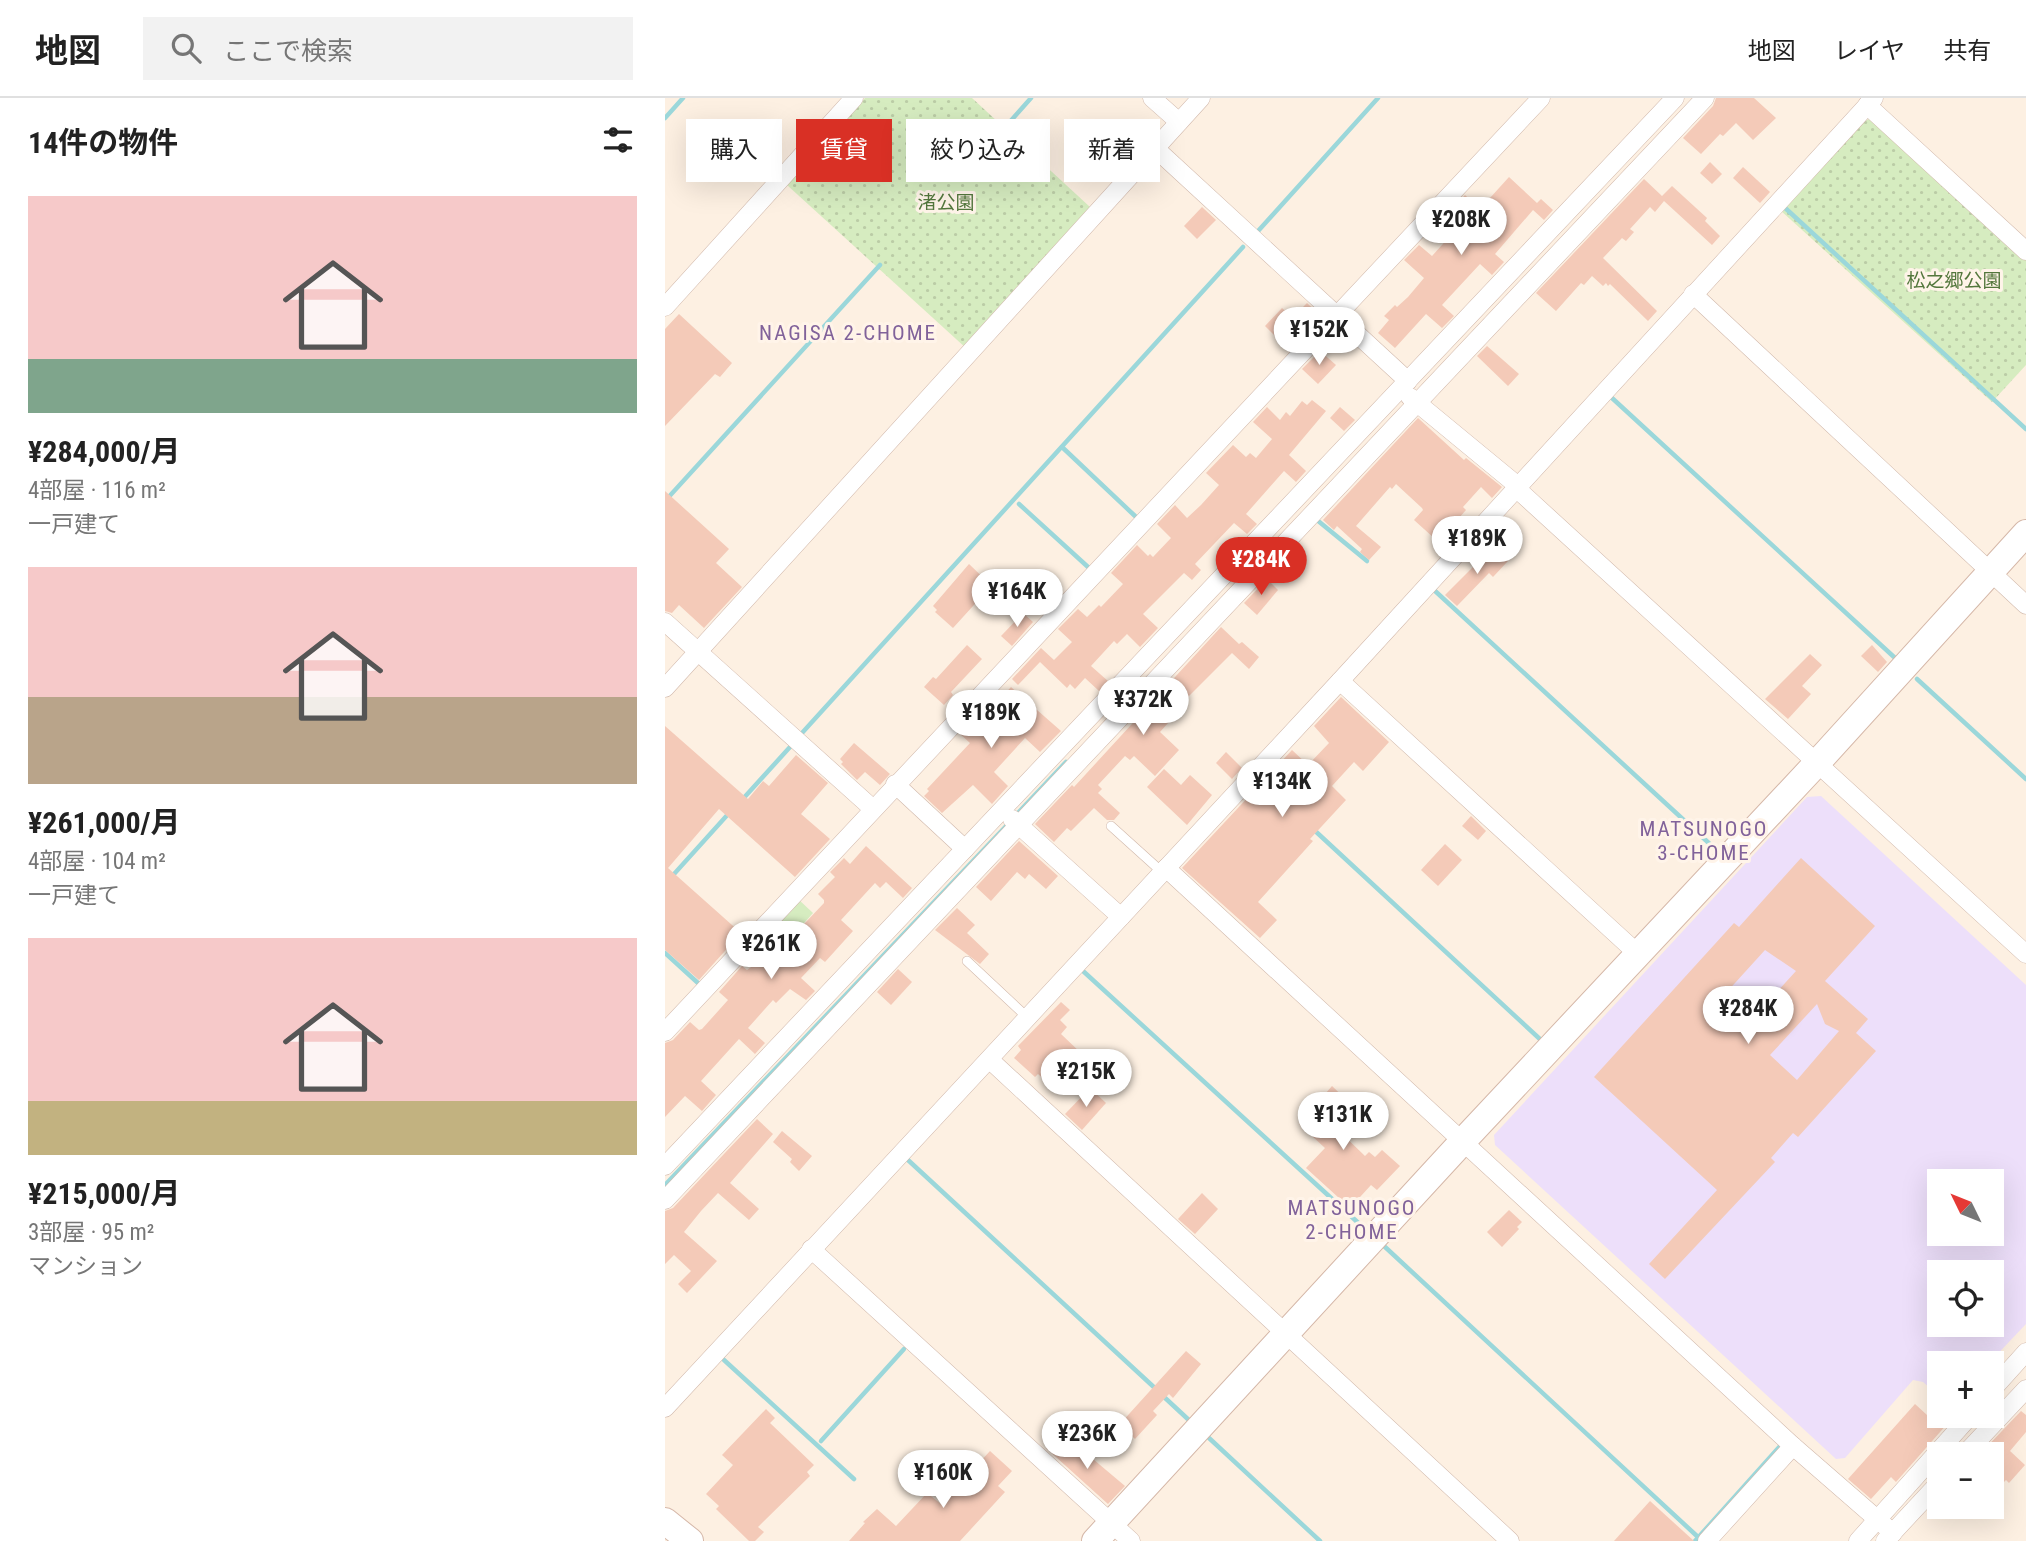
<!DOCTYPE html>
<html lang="ja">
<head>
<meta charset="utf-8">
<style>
	:root { --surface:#fff; --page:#f2f2f2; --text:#222; --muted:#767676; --line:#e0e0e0; --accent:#d93025 }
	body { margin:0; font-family:"Roboto Condensed","Noto Sans JP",sans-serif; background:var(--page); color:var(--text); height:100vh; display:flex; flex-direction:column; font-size:26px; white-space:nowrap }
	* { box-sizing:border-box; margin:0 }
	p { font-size:23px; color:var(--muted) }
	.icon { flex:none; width:38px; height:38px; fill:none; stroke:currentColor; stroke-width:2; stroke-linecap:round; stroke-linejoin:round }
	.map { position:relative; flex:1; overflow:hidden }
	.details { display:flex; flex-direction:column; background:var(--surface); width:665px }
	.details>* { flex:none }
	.guide { position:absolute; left:21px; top:21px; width:665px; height:63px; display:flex; gap:14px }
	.needle { width:46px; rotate:313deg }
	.tools { position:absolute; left:1262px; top:1071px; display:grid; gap:14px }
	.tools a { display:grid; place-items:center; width:77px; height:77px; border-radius:0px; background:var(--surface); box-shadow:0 7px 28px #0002; font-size:35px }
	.price { position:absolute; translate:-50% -60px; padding:0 16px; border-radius:24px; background:#fff; color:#222; font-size:23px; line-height:46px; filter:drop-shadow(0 2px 4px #0008) }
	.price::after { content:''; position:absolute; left:50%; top:42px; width:21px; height:16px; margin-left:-10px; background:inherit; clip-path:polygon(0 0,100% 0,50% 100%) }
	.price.active { background:var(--accent); color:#fff }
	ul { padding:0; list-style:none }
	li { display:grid; align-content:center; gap:14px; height:371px; padding:0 28px }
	li span { display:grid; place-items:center; height:217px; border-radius:0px; color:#555 }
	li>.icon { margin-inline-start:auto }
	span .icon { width:126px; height:126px; fill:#fffc; stroke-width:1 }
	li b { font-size:30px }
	h2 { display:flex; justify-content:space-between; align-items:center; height:84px; padding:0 28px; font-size:30px }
	.chip { padding:0 24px; border-radius:0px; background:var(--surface); box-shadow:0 7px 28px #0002; font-size:24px; line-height:63px }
	.chip.active { background:var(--accent); color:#fff }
	header { display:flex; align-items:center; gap:42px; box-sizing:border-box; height:98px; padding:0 35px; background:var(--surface); border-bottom:2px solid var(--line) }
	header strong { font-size:33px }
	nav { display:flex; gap:38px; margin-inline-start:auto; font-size:24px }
	.search { width:490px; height:63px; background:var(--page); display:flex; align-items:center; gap:18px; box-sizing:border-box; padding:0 24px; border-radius:0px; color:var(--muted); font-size:26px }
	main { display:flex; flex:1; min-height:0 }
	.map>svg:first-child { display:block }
</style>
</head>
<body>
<header>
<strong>地図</strong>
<div class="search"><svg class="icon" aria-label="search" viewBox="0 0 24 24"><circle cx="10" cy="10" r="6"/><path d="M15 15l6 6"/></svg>ここで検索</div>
<nav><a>地図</a><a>レイヤ</a><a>共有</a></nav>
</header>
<main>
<section class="details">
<h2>14件の物件<svg class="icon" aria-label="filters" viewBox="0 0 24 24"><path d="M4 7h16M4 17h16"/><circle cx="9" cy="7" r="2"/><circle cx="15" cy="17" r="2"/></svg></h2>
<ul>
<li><span style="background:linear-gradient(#f6c9c9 75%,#7fa58c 0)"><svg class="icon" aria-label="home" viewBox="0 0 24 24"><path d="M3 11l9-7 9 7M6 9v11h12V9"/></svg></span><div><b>¥284,000/月</b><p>4部屋 · 116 m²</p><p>一戸建て</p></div></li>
<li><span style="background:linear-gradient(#f6c9c9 60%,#b9a48a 0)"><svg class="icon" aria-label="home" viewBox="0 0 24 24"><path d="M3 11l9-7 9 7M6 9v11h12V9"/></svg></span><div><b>¥261,000/月</b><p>4部屋 · 104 m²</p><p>一戸建て</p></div></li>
<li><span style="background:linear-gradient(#f6c9c9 75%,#c2b280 0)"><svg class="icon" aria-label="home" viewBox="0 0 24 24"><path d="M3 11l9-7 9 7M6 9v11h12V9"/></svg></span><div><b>¥215,000/月</b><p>3部屋 · 95 m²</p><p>マンション</p></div></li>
</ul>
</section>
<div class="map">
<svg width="1361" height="1443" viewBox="0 0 1361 1443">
	<defs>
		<pattern id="park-dots" width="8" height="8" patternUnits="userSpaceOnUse" patternTransform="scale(1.75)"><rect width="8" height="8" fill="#d6ecc0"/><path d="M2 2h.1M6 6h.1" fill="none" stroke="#bbcca6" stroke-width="1.8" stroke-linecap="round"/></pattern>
	</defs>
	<rect width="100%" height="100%" fill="#fdf0e2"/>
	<!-- education -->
	<path fill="#eddffa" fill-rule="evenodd" d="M1156,698L1361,887V1226L1324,1265H1274V1298L1258,1284L1248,1282L1180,1360L1171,1361L830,1047L829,1037L1142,699ZM1274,1083H1326V1136H1274ZM1274,1174H1326V1227H1274Z"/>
	<!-- park -->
	<g fill="url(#park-dots)">
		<polygon points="200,0 307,0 425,109 302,251 122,87"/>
		<polygon points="1206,20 1361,159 1361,267 1327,304 1115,112 1200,23"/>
	</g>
	<!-- garden -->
	<polygon fill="#d6ecc0" points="133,801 148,815 123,843 108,829"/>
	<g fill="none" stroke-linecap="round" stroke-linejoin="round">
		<!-- stream -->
		<g stroke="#9bd7da" stroke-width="4.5">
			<polyline points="0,20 18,0"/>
			<polyline points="343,26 366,0"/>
			<polyline points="1118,108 1361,331"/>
			<polyline points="594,132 713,0"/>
			<polyline points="947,300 1229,559"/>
			<polyline points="397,349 470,418"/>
			<polyline points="0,403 215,167"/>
			<polyline points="354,406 423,469"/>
			<polyline points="652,422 702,463"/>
			<polyline points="769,492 1047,748"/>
			<polyline points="1252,581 1361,681"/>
			<polyline points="137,635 578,149"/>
			<polyline points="76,703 125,649"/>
			<polyline points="350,718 401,664"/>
			<polyline points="647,730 877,943"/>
			<polyline points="0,786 65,714"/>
			<polyline points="0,855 33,885"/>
			<polyline points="418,873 700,1131"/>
			<polyline points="243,1062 492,1292"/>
			<polyline points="0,1087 344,725"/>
			<polyline points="719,1148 1033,1439"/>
			<polyline points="59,1262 189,1381"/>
			<polyline points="498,1298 526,1324"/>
			<polyline points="544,1340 655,1443"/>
			<polyline points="156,1343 239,1251"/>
			<polyline points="1030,1443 1117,1346"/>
		</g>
	</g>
	<!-- building -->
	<g fill="#f4cab8" fill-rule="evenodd">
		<polygon points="1051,0 1089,0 1111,20 1088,42 1071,25 1058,38 1055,36 1036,56 1018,40 1048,8"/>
		<polygon points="1045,64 1057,76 1047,86 1035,75"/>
		<polygon points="1078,69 1105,94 1095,105 1068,80"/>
		<polygon points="844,79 872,105 876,101 888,112 879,122 868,112 830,156 839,164 827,177 815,166 777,207 789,218 777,230 761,216 730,250 713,235 724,222 719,218 730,207 732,209 743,199 759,180 739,162 754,147 767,158 796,126 784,115 800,97 815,111"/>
		<polygon points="979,81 997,98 1007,88 1042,120 1040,123 1055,138 1047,147 999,103 990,114 985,109 965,131 969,134 961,143 957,140 938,160 992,213 983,223 945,186 943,188 941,185 938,188 927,178 919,187 916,185 891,213 871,195"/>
		<polygon points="537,109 551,122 532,141 519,128"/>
		<polygon points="642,205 656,218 643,232 629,218"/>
		<polygon points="617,210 633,224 615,243 600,228"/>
		<polygon points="14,216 67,265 55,279 50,276 0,328 0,231"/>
		<polygon points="822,248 854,276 843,288 812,258"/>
		<polygon points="655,253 671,267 653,286 637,271"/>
		<polygon points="647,302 661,313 624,357 641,373 631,384 619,373 581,416 592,426 582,436 569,425 530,466 536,472 527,482 519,475 478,516 493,530 475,549 462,536 452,546 449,543 426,568 443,583 434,593 420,580 410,591 405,586 402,590 375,564 353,587 347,581 376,550 389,562 407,544 393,531 413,511 422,519 434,507 436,509 458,486 446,475 472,447 483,458 485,456 488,459 506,440 492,426 510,407 522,420 536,407 554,387 541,375 568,347 581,359 585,355 591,360 607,341 588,324 602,309 615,322 621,314 625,318 637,303 642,307"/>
		<polygon points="675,309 690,322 679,333 665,320"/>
		<polygon points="753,320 799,362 801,360 837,389 827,400 816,389 798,409 801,412 793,421 790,418 769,440 749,422 758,412 757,410 731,386 727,391 725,389 691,428 716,449 704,462 695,454 697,451 672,428 669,432 658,422"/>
		<polygon points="0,393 64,451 51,465 77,489 39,530 14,507 7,515 0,513"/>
		<polygon points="828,449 843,463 828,479 824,475 792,508 780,497"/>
		<polygon points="304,466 330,491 322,500 318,497 288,530 270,514 272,512 268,508"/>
		<polygon points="602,481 613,492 592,517 579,505"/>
		<polygon points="358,515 368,524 347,548 336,538"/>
		<polygon points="556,529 574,546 577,544 594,559 584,571 567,555 521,601 522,602 520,605 523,607 514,617 512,615 495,634 514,652 490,678 469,658 465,662 460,658 433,687 437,691 433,695 455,715 449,722 442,722 429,710 406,733 402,730 389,744 370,726 407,687 409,689"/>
		<polygon points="302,547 317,561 286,594 288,597 279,607 259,589 268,579 271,581"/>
		<polygon points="1207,547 1222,564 1213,574 1196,558"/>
		<polygon points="1145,556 1157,567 1137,588 1146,596 1123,621 1100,601"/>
		<polygon points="346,589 396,633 375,654 360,640 329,674 343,688 327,706 308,687 277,715 259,698 264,693 262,691 305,645 295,636 314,616 318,620"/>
		<polygon points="676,599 724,644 698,673 689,664 667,688 681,702 645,741 648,743 593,804 612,822 595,840 517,770 627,652 643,667 664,645 649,628"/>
		<polygon points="0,628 83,701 98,683 104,688 131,657 163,685 136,716 165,741 130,779 54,711 3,770 76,835 34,882 0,852"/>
		<polygon points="189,645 225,676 215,687 200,674 192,682 176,666 178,664 175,661"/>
		<polygon points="561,654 577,670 567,681 551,665"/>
		<polygon points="499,671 516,687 525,677 547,697 522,727 482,689"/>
		<polygon points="806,718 821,733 813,742 797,728"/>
		<polygon points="354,743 393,778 381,791 364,776 360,781 352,774 326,803 311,789"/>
		<polygon points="780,746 797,762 773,788 756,772"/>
		<polygon points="201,748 247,790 238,800 221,784 215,790 210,785 176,822 188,833 160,864 155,860 136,880 150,893 141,902 125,891 111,905 108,902 83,930 100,945 90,956 74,941 36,983 51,997 37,1013 20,998 0,1019 0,945 8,942 25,924 34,932 37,931 63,902 54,894 77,868 82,872 89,867 104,849 99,845 110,833 122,844 159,805 159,802 153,796 170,779 165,774 179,760 185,766"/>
		<path d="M1136,760L1210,828L1160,883L1203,921L1191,935L1211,953L1133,1039L1128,1035L1106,1060L1110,1064L1000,1181L984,1166L1052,1092L929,979L1069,825L1074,829ZM1100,852L1131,873L1077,932L1050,907ZM1152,906L1160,926L1174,933L1132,982L1105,957Z"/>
		<polygon points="292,810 310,827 302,835 324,856 315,866 270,832"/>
		<polygon points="233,871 247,884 226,907 212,894"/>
		<polygon points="396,904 405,912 395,922 402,929 396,936 417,956 396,979 400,982 391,992 373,976 370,979 349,960 356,952 353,948"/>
		<polygon points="667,988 691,1011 672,1031 700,1058 704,1054 710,1059 717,1052 735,1068 712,1092 706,1087 685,1110 641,1070 660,1050 634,1026"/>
		<polygon points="425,990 441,1005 417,1032 400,1016"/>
		<polygon points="92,1021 108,1036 65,1085 94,1111 84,1122 53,1095 36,1113 19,1134 52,1163 22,1195 13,1186 26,1173 9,1157 0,1166 0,1113 8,1110"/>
		<polygon points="117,1033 147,1058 134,1073 125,1064 127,1061 108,1044"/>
		<polygon points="537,1095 553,1111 530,1136 513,1121"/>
		<polygon points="844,1112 857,1124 852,1129 854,1131 837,1149 822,1134"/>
		<polygon points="521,1253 536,1266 508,1300 504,1296 488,1313 492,1317 470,1341 455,1326"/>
		<polygon points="1250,1306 1262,1317 1267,1312 1283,1325 1231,1384 1226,1379 1206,1401 1183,1381"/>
		<polygon points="101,1311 110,1320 105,1325 149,1367 142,1374 145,1378 93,1429 99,1434 90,1443 84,1443 51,1411 54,1408 41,1396 68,1367 57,1357"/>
		<polygon points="1356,1313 1361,1317 1361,1334 1345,1353 1360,1367 1344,1385 1341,1382 1339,1384 1326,1373 1326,1356 1315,1356"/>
		<polygon points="393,1338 415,1359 422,1356 460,1388 443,1406 381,1350"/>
		<polygon points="325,1353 347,1373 333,1388 340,1394 295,1443 184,1443 200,1425 198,1424 212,1411 231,1428 262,1395 276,1406"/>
		<polygon points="985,1403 1029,1443 949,1443"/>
	</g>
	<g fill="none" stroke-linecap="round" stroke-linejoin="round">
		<!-- lane casing -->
		<g stroke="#d1b8ab" stroke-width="10">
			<g id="lane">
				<polyline points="446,728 497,774"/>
				<polyline points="302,863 363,920"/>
			</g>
		</g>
		<!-- street casing -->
		<g stroke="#d1b8ab" stroke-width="19">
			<g id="street">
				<polyline points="487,0 514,24"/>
				<polyline points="1202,7 1361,153"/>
				<polyline points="491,51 743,283"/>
				<polyline points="1028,196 1361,507"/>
				<polyline points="0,209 189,0"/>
				<polyline points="745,299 853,388"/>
				<polyline points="851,390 1361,856"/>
				<polyline points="0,524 207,710"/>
				<polyline points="675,583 972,855"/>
				<polyline points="0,590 536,0"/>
				<polyline points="230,686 300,751"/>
				<polyline points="347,721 456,819"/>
				<polyline points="501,770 1128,1348 1228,1435"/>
				<polyline points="0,934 876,0"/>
				<polyline points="325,962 845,1443"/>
				<polyline points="0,1068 1010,0"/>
				<polyline points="0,1102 1040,0"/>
				<polyline points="146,1151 466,1443"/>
				<polyline points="1326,1293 1361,1254"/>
				<polyline points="0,1310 675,583 1209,0"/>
				<polyline points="1300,1356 1361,1291"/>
				<polyline points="1042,1443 1128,1348"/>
				<polyline points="1193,1443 1305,1318"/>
				<polyline points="1220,1443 1274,1385"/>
			</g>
		</g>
		<!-- secondary casing -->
		<g stroke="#d5b7a8" stroke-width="28">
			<g id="secondary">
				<polyline points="0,1423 25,1443"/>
				<polyline points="430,1443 798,1043 1152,665 1361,435"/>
			</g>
		</g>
		<!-- lane -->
		<use href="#lane" stroke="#fff" stroke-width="9"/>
		<!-- street -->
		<use href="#street" stroke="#fff" stroke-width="18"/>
		<!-- secondary -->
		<use href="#secondary" stroke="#fff" stroke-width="26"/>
	</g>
	<g text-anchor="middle" stroke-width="6" stroke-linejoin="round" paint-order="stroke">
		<!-- park labels -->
		<g font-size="19" fill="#53773c" stroke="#fff4e9">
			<text x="281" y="111">渚公園</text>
			<text x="1289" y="189">松之郷公園</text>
		</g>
		<!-- neighbourhood labels -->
		<g font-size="21" letter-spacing="2" fill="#81629a" stroke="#fff4e9">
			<text x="183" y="242">NAGISA 2-CHOME</text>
			<text x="1039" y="738">MATSUNOGO<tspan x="1039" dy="24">3-CHOME</tspan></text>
			<text x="687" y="1117">MATSUNOGO<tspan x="687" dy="24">2-CHOME</tspan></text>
		</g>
	</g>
</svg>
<div class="tools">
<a><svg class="needle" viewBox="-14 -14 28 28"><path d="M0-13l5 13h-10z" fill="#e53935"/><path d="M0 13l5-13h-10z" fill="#767676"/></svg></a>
<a><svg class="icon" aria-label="locate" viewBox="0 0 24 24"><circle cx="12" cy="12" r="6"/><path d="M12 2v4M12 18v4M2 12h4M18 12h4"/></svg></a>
<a>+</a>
<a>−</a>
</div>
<b class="price" style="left:796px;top:159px">¥208K</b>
<b class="price" style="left:654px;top:269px">¥152K</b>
<b class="price" style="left:812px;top:478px">¥189K</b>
<b class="price active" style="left:596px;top:499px">¥284K</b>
<b class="price" style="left:352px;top:531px">¥164K</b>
<b class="price" style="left:478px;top:639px">¥372K</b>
<b class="price" style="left:326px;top:652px">¥189K</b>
<b class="price" style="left:617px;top:721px">¥134K</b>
<b class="price" style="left:106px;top:883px">¥261K</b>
<b class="price" style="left:1083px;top:948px">¥284K</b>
<b class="price" style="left:421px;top:1011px">¥215K</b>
<b class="price" style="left:678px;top:1054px">¥131K</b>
<b class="price" style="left:422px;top:1373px">¥236K</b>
<b class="price" style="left:278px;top:1412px">¥160K</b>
<div class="guide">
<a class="chip">購入</a>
<a class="chip active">賃貸</a>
<a class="chip">絞り込み</a>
<a class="chip">新着</a>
</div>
</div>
</main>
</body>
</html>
